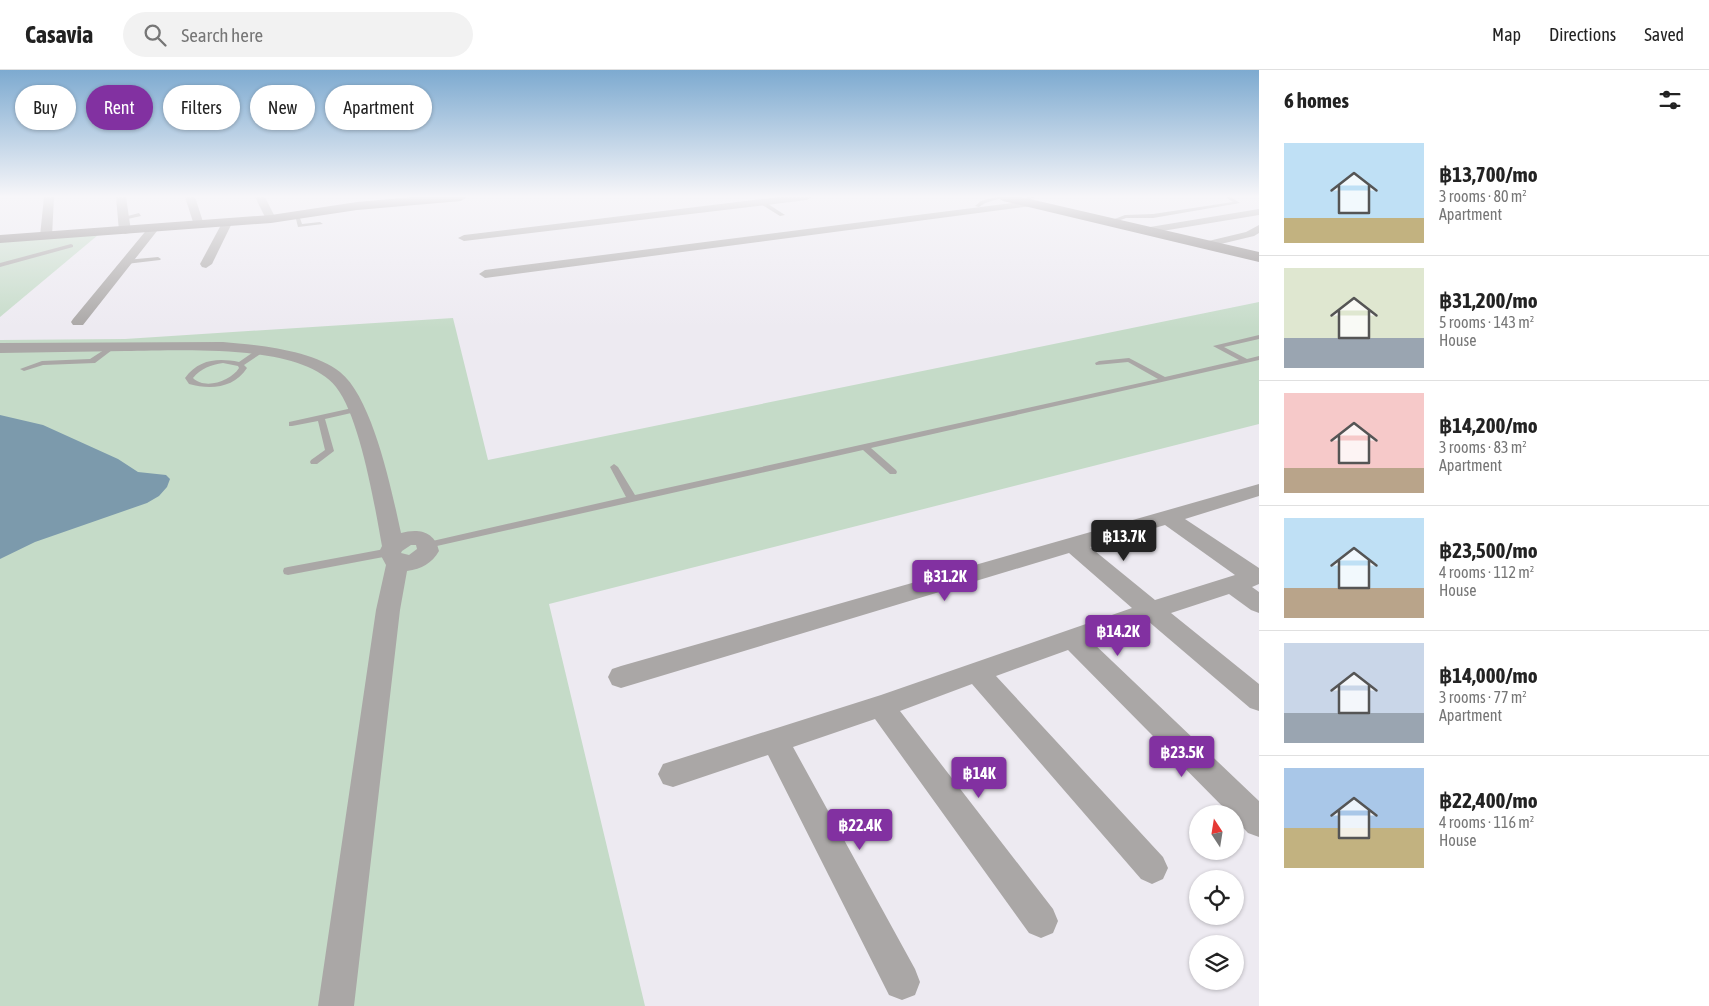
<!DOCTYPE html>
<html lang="en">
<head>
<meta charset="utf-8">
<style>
	:root { --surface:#fff; --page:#f2f2f2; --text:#222; --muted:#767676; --line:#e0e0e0; --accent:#8231a1 }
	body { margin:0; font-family:"Asap Condensed",sans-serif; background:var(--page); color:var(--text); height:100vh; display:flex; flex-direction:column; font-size:19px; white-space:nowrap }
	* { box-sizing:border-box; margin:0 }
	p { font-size:16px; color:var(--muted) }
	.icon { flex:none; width:28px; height:28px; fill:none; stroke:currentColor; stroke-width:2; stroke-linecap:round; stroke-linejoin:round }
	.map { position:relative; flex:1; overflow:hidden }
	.side { display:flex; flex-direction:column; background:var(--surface); width:450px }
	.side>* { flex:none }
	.guide { position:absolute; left:15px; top:15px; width:475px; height:45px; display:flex; gap:10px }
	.needle { width:32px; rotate:348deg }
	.buttons { position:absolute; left:1189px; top:735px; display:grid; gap:10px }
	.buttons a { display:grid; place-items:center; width:55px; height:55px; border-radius:50%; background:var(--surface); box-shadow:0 1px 4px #0004; font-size:25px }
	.price { position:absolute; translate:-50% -42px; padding:0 11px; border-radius:5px; background:var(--accent); color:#fff; font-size:16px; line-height:32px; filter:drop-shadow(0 1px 2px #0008) }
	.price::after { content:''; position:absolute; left:50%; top:30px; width:15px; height:11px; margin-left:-8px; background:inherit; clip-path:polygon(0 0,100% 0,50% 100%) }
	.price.active { background:#222; color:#fff }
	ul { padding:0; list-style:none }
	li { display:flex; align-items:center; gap:15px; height:125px; padding:0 25px }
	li+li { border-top:1px solid var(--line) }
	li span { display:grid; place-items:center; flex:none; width:140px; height:100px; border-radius:0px; color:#555 }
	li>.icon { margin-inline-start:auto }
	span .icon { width:60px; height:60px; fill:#fffc; stroke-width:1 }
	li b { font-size:21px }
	h2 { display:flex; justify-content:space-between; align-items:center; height:60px; padding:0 25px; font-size:21px }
	.tag { padding:0 18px; border-radius:22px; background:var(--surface); box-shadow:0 1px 4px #0004; font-size:18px; line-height:45px }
	.tag.active { background:var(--accent); color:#fff }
	header { display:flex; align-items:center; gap:30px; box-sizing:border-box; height:70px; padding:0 25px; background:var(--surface); border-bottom:1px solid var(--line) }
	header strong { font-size:24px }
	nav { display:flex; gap:28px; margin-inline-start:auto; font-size:18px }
	.search { width:350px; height:45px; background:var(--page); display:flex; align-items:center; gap:12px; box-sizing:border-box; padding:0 18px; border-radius:28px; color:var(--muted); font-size:19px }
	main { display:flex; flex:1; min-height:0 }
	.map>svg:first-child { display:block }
</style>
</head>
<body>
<header>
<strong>Casavia</strong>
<div class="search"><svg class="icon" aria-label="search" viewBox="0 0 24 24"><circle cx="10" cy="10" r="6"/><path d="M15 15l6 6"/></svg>Search here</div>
<nav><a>Map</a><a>Directions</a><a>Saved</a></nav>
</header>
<main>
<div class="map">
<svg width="1259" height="936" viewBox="0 0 1259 936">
	<rect width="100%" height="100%" fill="#edeaf1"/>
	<!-- green -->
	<g fill="#c5dbc8">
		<polygon points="98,165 0,247 0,172"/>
		<polygon points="1259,232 1259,354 549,534 645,936 0,936 0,270 125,269 453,248 488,390"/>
	</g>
	<!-- water -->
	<polygon fill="#7c9aac" points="0,345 43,355 118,389 138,402 166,405 170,409 167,417 159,426 147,433 35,472 0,489"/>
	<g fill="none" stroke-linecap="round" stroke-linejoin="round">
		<!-- lane -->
		<g fill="#aaa7a6" fill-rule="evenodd">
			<polygon points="996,127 1005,127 985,133 979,137 975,136 981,131"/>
			<polygon points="1028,127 1036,127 1019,133 1017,132"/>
			<polygon points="1225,127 1231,127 1240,133 1153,148 1126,148 1107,155 1104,153 1125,145 1153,144 1233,132"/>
			<polygon points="761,132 765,132 785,145 780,146 761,134"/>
			<polygon points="139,143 141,146 123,150 120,148"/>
			<polygon points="295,145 299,145 302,154 320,152 323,154 298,157"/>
			<polygon points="71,174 73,175 73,177 0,197 0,193"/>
			<polygon points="158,187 161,189 160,190 126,194 123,192 126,190"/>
			<polygon points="1259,265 1259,269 1224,277 1247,289 1259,286 1259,290 871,378 896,400 897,402 896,404 890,404 863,380 428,478 423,475 428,472 626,427 610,397 614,394 618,397 635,425 1158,309 1128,292 1096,295 1095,293 1099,291 1129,288 1165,307 1239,290 1213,276"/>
			<polygon points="110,276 116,277 95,293 43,295 24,301 20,299 42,291 90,289"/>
			<path d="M258,279L265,281L244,295L247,298C234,318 211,320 189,314L185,308C199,289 218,288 239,292ZM223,293L238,296L239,298C231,311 205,320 193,308C201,298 211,295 223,293Z"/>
			<polygon points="357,337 361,339 360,341 325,349 334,381 317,394 311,394 310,392 311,390 325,380 318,351 292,356 289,356 289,352"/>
			<polygon points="390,478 395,482 394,485 288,505 284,504 283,501 284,498 288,497"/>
		</g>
		<!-- street -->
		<g fill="#aaa7a6" fill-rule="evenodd">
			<polygon points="44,127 54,127 52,166 46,169 40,166"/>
			<polygon points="116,127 126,127 131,161 129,163 125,164 119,161"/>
			<polygon points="185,127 195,127 204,155 203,157 195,157 194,155"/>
			<polygon points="255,127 265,127 276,149 275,151 267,151"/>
			<polygon points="779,127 812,127 807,130 464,171 458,168 464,165"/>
			<polygon points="1027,131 1031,132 1031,136 485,208 479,204 485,200"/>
			<polygon points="1259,139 1259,145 1144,164 1138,161 1144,158"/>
			<polygon points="227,150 232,153 212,194 206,198 202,197 200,194 222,153"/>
			<polygon points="1259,155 1259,163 1254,166 1204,178 1198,175 1200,173 1246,162"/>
			<polygon points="153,156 159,159 157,161 83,255 73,255 71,252 73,249 149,157"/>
			<path d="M223,272C258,275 312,280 340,302C373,328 392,422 401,463C418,458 435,461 439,481C432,493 422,499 407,501L400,540L354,936H318L376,540L386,495L379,482L382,476C375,437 360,347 336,317C300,272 178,281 125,281C83,282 42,282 0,283V273ZM411,475H416L417,479L409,485L401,483L402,481Z"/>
			<path d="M1259,414V426L1185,449L1259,498V514L1252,517L1259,522V543L1251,540L1229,524L1171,543L1259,614V641L1250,638L1148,551L1091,571L1259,731V767L1248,763L1235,749V744H1230L1068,580L996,606L1163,787L1168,798L1163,809L1152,814L1141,809L972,614L900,641L1053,839L1058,851L1053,863L1041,868L1029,863L875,649L793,677L915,899L920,912L915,925L902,930L889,925L768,685L673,717L663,714L658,704L663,694L881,625L1132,538L1069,483L621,618L612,615L608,607L612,599L621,596ZM1165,455L1235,505L1155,530L1090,477Z"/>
		</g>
		<!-- secondary -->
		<g fill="#8a8584" fill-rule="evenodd">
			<polygon points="412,127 467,127 461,131 357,140 271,153 0,173 0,165 271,145 357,132"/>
			<polygon points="997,127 1021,127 1259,182 1259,192 1003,131"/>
		</g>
	</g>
	<!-- sky -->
	<linearGradient id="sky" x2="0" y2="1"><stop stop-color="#7daad0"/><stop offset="0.49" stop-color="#f7f6f9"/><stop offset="1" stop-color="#f7f6f9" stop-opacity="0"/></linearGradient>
	<rect width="1259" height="258" fill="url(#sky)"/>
</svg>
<div class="buttons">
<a><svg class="needle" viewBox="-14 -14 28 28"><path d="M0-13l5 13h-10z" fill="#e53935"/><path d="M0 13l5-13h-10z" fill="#767676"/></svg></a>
<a><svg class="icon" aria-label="locate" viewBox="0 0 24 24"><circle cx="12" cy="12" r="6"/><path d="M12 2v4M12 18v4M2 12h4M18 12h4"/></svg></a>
<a><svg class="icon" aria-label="layers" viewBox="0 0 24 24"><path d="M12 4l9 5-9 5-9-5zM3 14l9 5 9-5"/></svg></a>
</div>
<b class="price active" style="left:1124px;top:492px">฿13.7K</b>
<b class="price" style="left:945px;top:532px">฿31.2K</b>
<b class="price" style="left:1118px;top:587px">฿14.2K</b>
<b class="price" style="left:1182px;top:708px">฿23.5K</b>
<b class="price" style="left:979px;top:729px">฿14K</b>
<b class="price" style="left:860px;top:781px">฿22.4K</b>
<div class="guide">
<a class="tag">Buy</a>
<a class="tag active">Rent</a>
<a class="tag">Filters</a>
<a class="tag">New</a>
<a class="tag">Apartment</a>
</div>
</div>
<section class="side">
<h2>6 homes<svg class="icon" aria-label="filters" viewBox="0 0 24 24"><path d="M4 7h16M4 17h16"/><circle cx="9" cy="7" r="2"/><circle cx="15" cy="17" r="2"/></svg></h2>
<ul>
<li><span style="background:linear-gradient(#bfe0f5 75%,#c2b280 0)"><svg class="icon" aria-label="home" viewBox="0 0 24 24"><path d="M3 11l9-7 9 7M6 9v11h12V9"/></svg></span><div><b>฿13,700/mo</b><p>3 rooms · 80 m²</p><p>Apartment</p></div></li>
<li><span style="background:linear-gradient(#dfe7d0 70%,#9aa5b1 0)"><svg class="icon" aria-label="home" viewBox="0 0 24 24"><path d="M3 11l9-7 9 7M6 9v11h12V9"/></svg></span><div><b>฿31,200/mo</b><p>5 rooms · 143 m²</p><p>House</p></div></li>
<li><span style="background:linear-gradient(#f6c9c9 75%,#b9a48a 0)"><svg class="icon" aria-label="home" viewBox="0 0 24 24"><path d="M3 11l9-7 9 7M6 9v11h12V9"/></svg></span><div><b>฿14,200/mo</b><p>3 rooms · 83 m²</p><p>Apartment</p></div></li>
<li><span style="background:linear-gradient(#bfe0f5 70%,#b9a48a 0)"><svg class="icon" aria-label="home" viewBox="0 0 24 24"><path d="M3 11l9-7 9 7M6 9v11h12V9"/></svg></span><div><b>฿23,500/mo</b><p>4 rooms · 112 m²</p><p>House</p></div></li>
<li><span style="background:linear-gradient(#c9d6e8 70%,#9aa5b1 0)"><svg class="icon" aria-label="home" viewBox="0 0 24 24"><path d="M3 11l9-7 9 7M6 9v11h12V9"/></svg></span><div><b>฿14,000/mo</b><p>3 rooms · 77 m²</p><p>Apartment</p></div></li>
<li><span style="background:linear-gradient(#a9c7e8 60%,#c2b280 0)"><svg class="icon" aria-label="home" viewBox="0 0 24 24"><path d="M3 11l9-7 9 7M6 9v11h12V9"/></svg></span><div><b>฿22,400/mo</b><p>4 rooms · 116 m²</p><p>House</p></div></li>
</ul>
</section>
</main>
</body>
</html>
